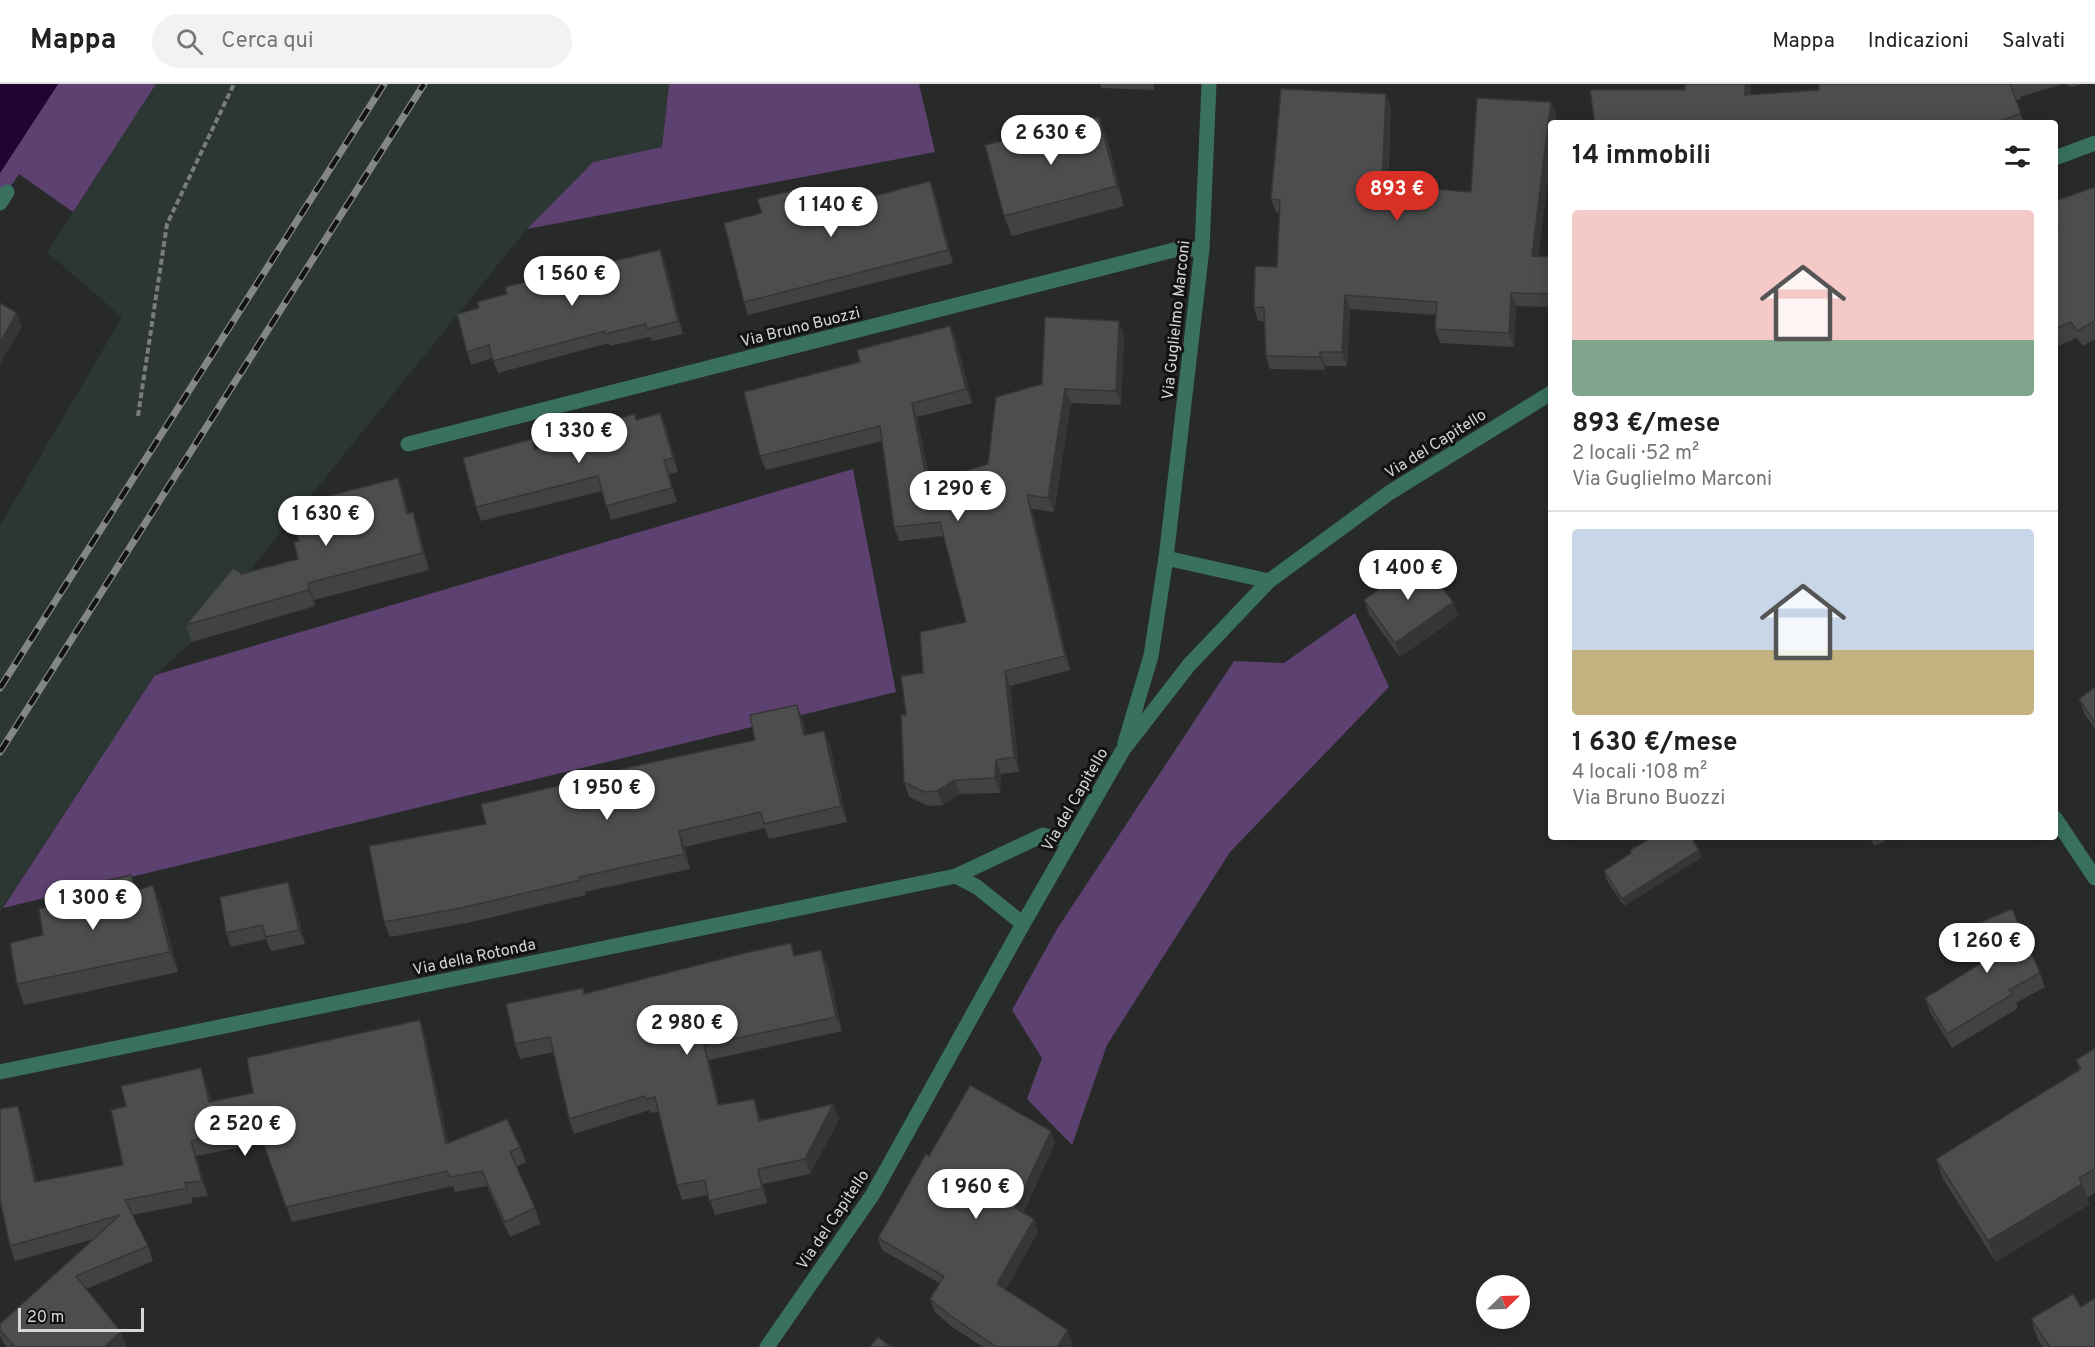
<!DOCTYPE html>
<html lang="it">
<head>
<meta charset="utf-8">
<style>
	:root { --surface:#fff; --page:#f2f2f2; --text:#222; --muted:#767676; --line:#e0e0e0; --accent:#d93025 }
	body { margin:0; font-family:Overpass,sans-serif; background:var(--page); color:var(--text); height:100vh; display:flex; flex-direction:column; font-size:22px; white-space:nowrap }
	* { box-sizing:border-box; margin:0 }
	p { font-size:20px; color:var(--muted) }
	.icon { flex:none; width:33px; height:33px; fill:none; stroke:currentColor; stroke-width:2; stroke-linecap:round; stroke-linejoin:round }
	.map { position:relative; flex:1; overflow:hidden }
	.side { position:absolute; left:1548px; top:36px; width:510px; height:720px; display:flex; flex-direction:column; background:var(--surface); border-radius:6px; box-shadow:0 3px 15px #0003 }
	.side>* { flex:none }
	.needle { width:39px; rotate:67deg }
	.tools { position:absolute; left:1476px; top:1191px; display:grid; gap:12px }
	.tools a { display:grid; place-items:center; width:54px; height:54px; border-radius:50%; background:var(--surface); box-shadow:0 3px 15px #0003; font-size:30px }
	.scale { position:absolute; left:18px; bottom:15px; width:126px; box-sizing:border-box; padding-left:6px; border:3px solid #d5d7d6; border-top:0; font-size:16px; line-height:21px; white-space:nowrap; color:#d5d7d6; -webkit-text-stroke:4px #111211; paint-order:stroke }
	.price { position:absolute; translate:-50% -51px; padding:0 14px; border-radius:21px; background:#fff; color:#222; font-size:20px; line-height:39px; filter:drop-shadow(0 2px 3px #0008) }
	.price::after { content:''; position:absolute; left:50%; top:36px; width:18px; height:14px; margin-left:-9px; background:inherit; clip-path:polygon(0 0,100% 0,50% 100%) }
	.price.selected { background:var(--accent); color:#fff }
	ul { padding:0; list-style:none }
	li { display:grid; align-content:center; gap:12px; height:318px; padding:0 24px }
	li+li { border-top:2px solid var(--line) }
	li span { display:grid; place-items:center; height:186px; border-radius:6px; color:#555 }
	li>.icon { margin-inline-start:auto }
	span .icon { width:108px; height:108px; fill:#fffc; stroke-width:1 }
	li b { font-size:26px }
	h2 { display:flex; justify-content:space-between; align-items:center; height:72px; padding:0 24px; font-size:26px }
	header { display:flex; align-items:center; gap:36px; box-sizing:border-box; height:84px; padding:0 30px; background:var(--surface); border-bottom:2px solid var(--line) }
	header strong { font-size:28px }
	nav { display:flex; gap:33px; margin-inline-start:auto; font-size:21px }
	.search { width:420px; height:54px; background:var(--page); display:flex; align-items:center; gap:15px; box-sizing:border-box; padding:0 21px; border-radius:33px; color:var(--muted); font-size:22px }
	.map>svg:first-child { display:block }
</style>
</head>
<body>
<header>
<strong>Mappa</strong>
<div class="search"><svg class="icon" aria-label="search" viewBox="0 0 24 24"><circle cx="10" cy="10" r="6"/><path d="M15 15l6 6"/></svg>Cerca qui</div>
<nav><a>Mappa</a><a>Indicazioni</a><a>Salvati</a></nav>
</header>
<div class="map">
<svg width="2095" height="1263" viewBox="0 0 2095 1263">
	<rect width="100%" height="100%" fill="#272a28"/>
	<!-- built -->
	<polygon fill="#2c3632" points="156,0 669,0 662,63 593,78 527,145 192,558 155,591 0,828 0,441 122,233 47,168"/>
	<!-- green -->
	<g fill="#5d4271">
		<polygon points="58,0 156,0 73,128 19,90 0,119 0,89"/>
		<polygon points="669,0 919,0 935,68 527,145 593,78 662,63"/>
		<polygon points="853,385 896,608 3,824 155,591"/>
		<polygon points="1355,529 1389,603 1230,768 1107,961 1072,1061 1027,1015 1042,974 1012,926 1057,845 1234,577 1284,579"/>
	</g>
	<!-- water -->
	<polygon fill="#220433" points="0,0 58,0 0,89"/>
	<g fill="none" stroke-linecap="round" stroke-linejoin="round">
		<!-- path -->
		<polyline stroke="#797c7a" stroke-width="4" stroke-dasharray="6 3" stroke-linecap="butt" points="138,332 167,140 234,0"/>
		<!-- minor -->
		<g stroke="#39715e" stroke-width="15">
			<polyline points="2055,74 2095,59"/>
			<polyline points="0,119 7,108"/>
			<polyline points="408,360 1174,166 1202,165"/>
			<polyline points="1166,474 1269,497"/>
			<polyline points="1125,659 1151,572 1166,474 1202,165 1209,0"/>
			<polyline points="2055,734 2095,794"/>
			<polyline points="956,792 977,803 1023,840"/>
			<polyline points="0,988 956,792 1043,751 1071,757"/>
			<polyline points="767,1263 873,1110 1023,840 1123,666 1189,581 1269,497 1389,409 1551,309"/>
		</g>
		<!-- rail casing -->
		<g stroke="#858786" stroke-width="7">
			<g id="rail">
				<polyline points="0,604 384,0"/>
				<polyline points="0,668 424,0"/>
			</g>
		</g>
		<!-- rail -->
		<use href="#rail" stroke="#111211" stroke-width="4.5" stroke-dasharray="14" stroke-linecap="butt"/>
	</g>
	<!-- wall -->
	<g fill="#404342">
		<polygon points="1100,0 1154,0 1154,6 1101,4"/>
		<polygon points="1685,0 1751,0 1751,11 1819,6 1819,0 2063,0 2020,13 2021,15 2016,16 2024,39 1595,39 1685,6"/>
		<polygon points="2064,0 2082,0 2072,3"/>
		<polygon points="1551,18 1556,31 1538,173 1551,173 1551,223 1516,222 1514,263 1440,259 1435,245 1436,231 1350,225 1347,282 1325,282 1325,286 1270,285 1266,272 1264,237 1258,237 1254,224 1277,183 1279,129 1276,128 1271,115 1391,23 1388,102 1471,108"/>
		<polygon points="1107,53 1124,122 1012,152 1004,132"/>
		<polygon points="2095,103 2095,255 2083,262 2077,254 2055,263 2055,145 2058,144"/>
		<polygon points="935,111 953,179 748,231 744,218 813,116 816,128"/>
		<polygon points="665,178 683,250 652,257 650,253 610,262 609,259 498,289 492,274 471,281 467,268"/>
		<polygon points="1124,251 1121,321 1071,319 1054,428 1032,425 1070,586 1010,602 1019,688 1001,690 1000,709 960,710 943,721 929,722 909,713 904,698 906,631 923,589 966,538 944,452 899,457 894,443 882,357 766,386 760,372 956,256 972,319 917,333 930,398 988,380 1042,300"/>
		<polygon points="660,329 666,343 678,388 669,390 677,418 611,436 602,407 481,437 476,423 536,365 601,347 635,330 637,336"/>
		<polygon points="398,394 404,411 409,430 419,445 429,486 314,516 315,522 192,558 186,541 242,490 298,475 299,457"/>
		<polygon points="1364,516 1458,532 1400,573 1369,530"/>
		<polygon points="2095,603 2095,645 2084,629 2079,615"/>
		<polygon points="797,621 803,636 806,651 824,647 830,662 847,738 769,755 765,744 685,763 690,785 585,808 586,811 467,839 390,853 384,838 486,740 608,690 755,656"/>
		<polygon points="1870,753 1893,753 1874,762"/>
		<polygon points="1909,753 1919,753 1911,757"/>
		<polygon points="1702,773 1624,822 1606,795 1604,787"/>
		<polygon points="288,798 293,812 305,860 271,867 266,855 231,863 226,849"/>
		<polygon points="136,806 161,821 178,888 24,921 17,900 43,851"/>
		<polygon points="1974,841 2040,889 2045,903 2016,919 2018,924 1952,964 1930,928 1925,914 1987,876"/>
		<polygon points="796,871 827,880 842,947 709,976 719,1021 754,1015 761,1036 833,1020 839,1035 810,1090 763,1100 767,1119 715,1131 708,1111 682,1116 677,1101 659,1028 651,1029 650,1026 574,1050 569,1035 554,968 520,975 515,960 583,904 585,910"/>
		<polygon points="425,952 448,1059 520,1063 526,1078 516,1083 535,1124 540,1140 510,1153 487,1102 455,1108 453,1102 292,1138 263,1059 196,1072 208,1112 191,1114 193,1119 132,1131 148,1162 153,1177 86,1205 127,1263 7,1263 3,1258 0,1251 0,1240 94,1155 15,1177 10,1162 18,1022 23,1037 37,1098 123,1081 126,1022 206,999 211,1018 253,1009"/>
		<polygon points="2095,964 2095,1109 2087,1114 2090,1120 1996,1178 1943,1095 1936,1075 2080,986 2076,976"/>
		<polygon points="1051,1047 1055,1059 1023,1129 1038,1148 1006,1205 1072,1259 1070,1263 983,1263 952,1243 935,1228 930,1215 939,1199 882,1166 878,1154 929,1072"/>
		<polygon points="2081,1223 2095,1263 2043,1263 2038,1256 2031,1235"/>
	</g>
	<!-- shaded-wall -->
	<g fill="#343736">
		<polygon points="1745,0 1751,0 1751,28 1745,11"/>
		<polygon points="1386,10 1391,23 1387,115 1382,101"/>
		<polygon points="1551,18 1556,31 1555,39 1551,39 1551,69 1537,186 1532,172"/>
		<polygon points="1099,33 1107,53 1124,122 1117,102"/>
		<polygon points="930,97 935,111 953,179 948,166"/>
		<polygon points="660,166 665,178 683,250 678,237"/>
		<polygon points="1511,209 1516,222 1514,263 1509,249"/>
		<polygon points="1345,211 1350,225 1347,282 1342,268"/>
		<polygon points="17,229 22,243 0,280 0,258"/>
		<polygon points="1119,237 1124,251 1121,321 1116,307"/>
		<polygon points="950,242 956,256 972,319 966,305"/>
		<polygon points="1320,268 1325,282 1325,286 1320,273"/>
		<polygon points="1065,305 1071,319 1054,428 1048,414"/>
		<polygon points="912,319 917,333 933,413 927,399"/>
		<polygon points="660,329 666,343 678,388 673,374"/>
		<polygon points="664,376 669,390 677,418 672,404"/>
		<polygon points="398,394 404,411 413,447 407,430"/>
		<polygon points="1027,411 1032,425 1070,586 1065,572"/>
		<polygon points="413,428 419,445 429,486 423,469"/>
		<polygon points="308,499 314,516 315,522 309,506"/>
		<polygon points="1453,518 1458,532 1400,573 1395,559"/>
		<polygon points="1005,587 1010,602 1019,688 1014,673"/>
		<polygon points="797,621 803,636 810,667 804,651"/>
		<polygon points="824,647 830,662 847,738 841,722"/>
		<polygon points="996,676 1001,690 1000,709 995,694"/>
		<polygon points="955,696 960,710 943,721 937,707"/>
		<polygon points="679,747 685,763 690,785 684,770"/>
		<polygon points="1699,766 1702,773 1624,822 1622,815"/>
		<polygon points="288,798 293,812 305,860 299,846"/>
		<polygon points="153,801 161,821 178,888 170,868"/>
		<polygon points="821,866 827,880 842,947 836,933"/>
		<polygon points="420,936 425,952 452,1075 446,1060"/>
		<polygon points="704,961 709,976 723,1036 718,1021"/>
		<polygon points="201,984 206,999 215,1033 209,1018"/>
		<polygon points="754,1015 759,1030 764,1051 759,1037"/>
		<polygon points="833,1020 839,1035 810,1090 805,1075"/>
		<polygon points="18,1022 23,1037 40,1113 35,1098"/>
		<polygon points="1051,1047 1055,1059 1019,1136 1015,1124"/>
		<polygon points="191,1057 196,1072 208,1112 202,1097"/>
		<polygon points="758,1085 763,1100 767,1119 762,1104"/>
		<polygon points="2082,1100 2090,1120 1996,1178 1988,1157"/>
		<polygon points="1034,1135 1038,1148 1002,1212 997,1200"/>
		<polygon points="1068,1246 1072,1259 1070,1263 1057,1263"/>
		<polygon points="121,1248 127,1263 104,1263"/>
	</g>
	<!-- building -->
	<g fill="#4b4e4d" stroke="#343736" stroke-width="1.5">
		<polygon points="1685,0 1745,0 1745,11 1819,6 1819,0 2010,0 2021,29 1995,39 1595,39 1590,6 1685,6"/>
		<polygon points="1281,5 1386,10 1382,101 1471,108 1477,14 1551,18 1532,172 1551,173 1551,210 1511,209 1509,249 1435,245 1437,218 1345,211 1342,268 1320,268 1320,273 1266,272 1264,223 1254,224 1255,182 1277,183 1280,116 1271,115"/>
		<polygon points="1099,33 1117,102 1004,132 985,61"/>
		<polygon points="930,97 948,166 744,218 724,139 762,129 757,115 808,103 816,128"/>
		<polygon points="2095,103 2095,237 2077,247 2071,238 2055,245 2055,145 2058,144 2055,136 2055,117"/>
		<polygon points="660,166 678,237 647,245 646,240 605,250 605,247 493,277 489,261 467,268 457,230 479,224 477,218 507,210 505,203"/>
		<polygon points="0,219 17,229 0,258"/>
		<polygon points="1045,233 1119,237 1116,307 1065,305 1048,414 1027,411 1065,572 1005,587 1014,673 996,676 995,694 955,696 937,707 924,708 904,698 901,631 906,631 901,592 923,589 920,548 966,538 940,438 894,443 880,342 760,372 744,308 860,278 857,266 950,242 966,305 912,319 927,399 988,380 996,313 1042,300"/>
		<polygon points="660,329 673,374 664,376 672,404 606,422 598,392 476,423 463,374 532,355 535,365 601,347 599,340 635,330 636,336"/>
		<polygon points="398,394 407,430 413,428 423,469 308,499 309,506 186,541 233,484 242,490 298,475 294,458 299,457 290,422"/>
		<polygon points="1421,475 1453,518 1395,559 1364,516"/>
		<polygon points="2095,603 2095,639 2079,615"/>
		<polygon points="797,621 804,651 824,647 841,722 764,740 761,728 679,747 684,770 579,793 580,796 461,824 384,838 369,762 486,740 481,720 608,690 607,688 755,656 750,631"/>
		<polygon points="1653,753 1691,753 1699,766 1622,815 1604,787 1631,769 1630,766"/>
		<polygon points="131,791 135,807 153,801 170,868 17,900 10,859 43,851 39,825 59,819 57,808"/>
		<polygon points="288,798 299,846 266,853 262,841 226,849 220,813"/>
		<polygon points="2012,825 2040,889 2009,906 2013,910 1947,950 1925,914 1988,875 1974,841"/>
		<polygon points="791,859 794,872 821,866 836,933 704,961 718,1021 754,1015 759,1037 833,1020 805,1075 758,1085 762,1104 709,1117 705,1096 677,1101 655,1013 646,1015 645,1012 569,1035 550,953 515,960 506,920 583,904 584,910 749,868"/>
		<polygon points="420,936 446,1060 507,1035 520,1063 510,1068 535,1124 505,1138 482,1087 450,1093 447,1087 286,1123 258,1044 191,1057 202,1097 185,1099 187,1104 125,1116 148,1162 76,1192 121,1248 104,1263 15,1263 0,1246 0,1240 120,1131 10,1162 0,1116 0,1025 18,1022 35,1098 123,1081 111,1026 126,1022 121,1002 201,984 209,1018 253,1009 247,974"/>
		<polygon points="2095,964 2095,1085 2079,1094 2082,1100 1988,1157 1936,1075 2081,985 2076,976"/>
		<polygon points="970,1001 1051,1047 1015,1124 1034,1135 997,1200 1068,1246 1057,1263 997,1263 948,1230 930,1215 944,1192 878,1154 926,1070 929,1072"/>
		<polygon points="2073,1210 2081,1223 2095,1214 2095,1263 2050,1263 2031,1235"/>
		<polygon points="878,1253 891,1263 870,1263"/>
	</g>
	<g text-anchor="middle" stroke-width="6" stroke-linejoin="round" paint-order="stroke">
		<!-- street labels -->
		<g font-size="16" fill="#d5d7d6" stroke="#111211">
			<text transform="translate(1175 236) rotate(-84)" y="6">Via Guglielmo Marconi</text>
			<text transform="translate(800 242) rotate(-14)" y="6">Via Bruno Buozzi</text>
			<text transform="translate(1435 359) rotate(-32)" y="6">Via del Capitello</text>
			<text transform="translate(1074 715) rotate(-60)" y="6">Via del Capitello</text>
			<text transform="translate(474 872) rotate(-12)" y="6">Via della Rotonda</text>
			<text transform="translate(832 1135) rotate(-56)" y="6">Via del Capitello</text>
		</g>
	</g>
</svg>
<div class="tools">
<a><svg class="needle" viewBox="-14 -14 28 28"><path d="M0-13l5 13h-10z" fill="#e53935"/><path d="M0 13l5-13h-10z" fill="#767676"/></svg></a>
</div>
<div class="scale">20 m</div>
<b class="price" style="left:1051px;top:82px">2 630 €</b>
<b class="price selected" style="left:1397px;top:138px">893 €</b>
<b class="price" style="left:831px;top:154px">1 140 €</b>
<b class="price" style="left:572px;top:223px">1 560 €</b>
<b class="price" style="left:579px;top:380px">1 330 €</b>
<b class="price" style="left:958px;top:438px">1 290 €</b>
<b class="price" style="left:326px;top:463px">1 630 €</b>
<b class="price" style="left:1408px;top:517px">1 400 €</b>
<b class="price" style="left:607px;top:737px">1 950 €</b>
<b class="price" style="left:93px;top:847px">1 300 €</b>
<b class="price" style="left:1987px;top:890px">1 260 €</b>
<b class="price" style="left:687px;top:972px">2 980 €</b>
<b class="price" style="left:245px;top:1073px">2 520 €</b>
<b class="price" style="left:976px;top:1136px">1 960 €</b>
<section class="side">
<h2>14 immobili<svg class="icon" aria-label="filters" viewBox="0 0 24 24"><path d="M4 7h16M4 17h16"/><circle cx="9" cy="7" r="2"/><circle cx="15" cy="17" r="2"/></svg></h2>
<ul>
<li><span style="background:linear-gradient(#f6c9c9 70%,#7fa58c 0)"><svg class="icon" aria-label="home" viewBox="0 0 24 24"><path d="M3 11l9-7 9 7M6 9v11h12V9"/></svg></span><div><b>893 €/mese</b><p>2 locali · 52 m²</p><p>Via Guglielmo Marconi</p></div></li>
<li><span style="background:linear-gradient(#c9d6e8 65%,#c2b280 0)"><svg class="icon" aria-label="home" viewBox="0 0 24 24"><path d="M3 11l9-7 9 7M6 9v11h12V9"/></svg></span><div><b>1 630 €/mese</b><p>4 locali · 108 m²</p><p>Via Bruno Buozzi</p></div></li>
</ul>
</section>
</div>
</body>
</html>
